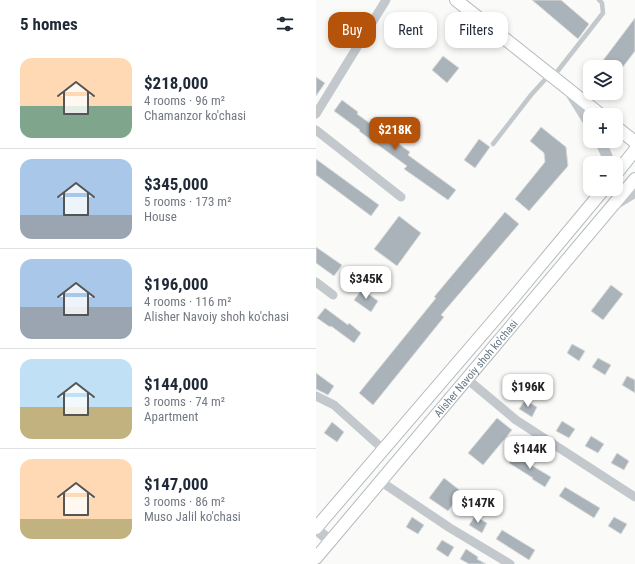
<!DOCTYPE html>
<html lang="en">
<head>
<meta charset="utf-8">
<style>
	:root { --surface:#fff; --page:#f6f6f7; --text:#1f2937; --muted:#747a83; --line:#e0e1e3; --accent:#b45309 }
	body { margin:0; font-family:"Roboto Condensed",sans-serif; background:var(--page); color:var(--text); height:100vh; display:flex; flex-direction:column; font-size:15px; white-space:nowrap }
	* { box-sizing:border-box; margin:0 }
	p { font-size:13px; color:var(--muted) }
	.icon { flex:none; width:22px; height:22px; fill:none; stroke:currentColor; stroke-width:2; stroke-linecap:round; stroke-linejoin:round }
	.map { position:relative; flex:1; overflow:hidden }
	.panel { display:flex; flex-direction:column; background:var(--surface); width:316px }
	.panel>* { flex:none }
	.hud { position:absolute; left:12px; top:12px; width:247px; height:36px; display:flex; gap:8px }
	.tools { position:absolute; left:267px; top:60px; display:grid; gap:8px }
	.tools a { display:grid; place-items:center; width:40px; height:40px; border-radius:8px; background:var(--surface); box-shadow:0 2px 6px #0003; font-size:20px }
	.price { position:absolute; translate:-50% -34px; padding:0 9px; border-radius:8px; background:#fff; color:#222; font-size:13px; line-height:26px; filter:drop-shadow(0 1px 2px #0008) }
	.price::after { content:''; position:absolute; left:50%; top:24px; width:12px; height:9px; margin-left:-6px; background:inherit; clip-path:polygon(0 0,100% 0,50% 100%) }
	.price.selected { background:var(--accent); color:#fff }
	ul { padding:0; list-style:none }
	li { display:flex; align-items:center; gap:12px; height:100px; padding:0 20px }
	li+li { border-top:1px solid var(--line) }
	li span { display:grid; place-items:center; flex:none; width:112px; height:80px; border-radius:12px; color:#555 }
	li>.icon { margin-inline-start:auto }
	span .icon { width:48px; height:48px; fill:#fffc; stroke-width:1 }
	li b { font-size:17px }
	h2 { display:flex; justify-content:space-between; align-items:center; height:48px; padding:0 20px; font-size:17px }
	.pill { padding:0 14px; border-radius:12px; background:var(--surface); box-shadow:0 2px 6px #0003; font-size:14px; line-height:36px }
	.pill.selected { background:var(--accent); color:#fff }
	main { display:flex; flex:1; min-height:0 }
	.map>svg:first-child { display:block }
</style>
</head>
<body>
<main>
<section class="panel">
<h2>5 homes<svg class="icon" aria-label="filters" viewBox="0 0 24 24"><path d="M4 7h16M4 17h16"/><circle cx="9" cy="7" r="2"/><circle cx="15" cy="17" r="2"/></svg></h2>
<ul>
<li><span style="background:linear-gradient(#ffd9b3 60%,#7fa58c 0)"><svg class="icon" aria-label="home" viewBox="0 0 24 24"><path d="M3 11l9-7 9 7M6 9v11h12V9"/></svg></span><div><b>$218,000</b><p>4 rooms · 96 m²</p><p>Chamanzor ko'chasi</p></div></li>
<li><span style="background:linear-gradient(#a9c7e8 70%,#9aa5b1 0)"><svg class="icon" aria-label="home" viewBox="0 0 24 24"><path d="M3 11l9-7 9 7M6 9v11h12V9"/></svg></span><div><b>$345,000</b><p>5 rooms · 173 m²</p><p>House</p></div></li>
<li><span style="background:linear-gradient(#a9c7e8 60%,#9aa5b1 0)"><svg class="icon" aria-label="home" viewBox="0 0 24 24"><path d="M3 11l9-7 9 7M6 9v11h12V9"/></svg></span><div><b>$196,000</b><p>4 rooms · 116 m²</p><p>Alisher Navoiy shoh ko'chasi</p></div></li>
<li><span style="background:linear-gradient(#bfe0f5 60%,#c2b280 0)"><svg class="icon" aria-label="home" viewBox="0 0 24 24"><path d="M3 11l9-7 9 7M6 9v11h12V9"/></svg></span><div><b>$144,000</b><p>3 rooms · 74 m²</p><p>Apartment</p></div></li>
<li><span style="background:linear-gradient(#ffd9b3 75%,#c2b280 0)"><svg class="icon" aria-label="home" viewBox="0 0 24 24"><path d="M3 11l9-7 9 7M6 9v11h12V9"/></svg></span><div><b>$147,000</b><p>3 rooms · 86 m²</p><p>Muso Jalil ko'chasi</p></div></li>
</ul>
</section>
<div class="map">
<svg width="319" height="564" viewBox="0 0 319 564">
	<rect width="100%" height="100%" fill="#fafaf8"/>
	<!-- building -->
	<g fill="#aab3b9" stroke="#dcdcda">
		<polygon points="216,0 245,0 273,24 262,39"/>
		<polygon points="319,18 319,51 300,76 300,67 282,67"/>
		<polygon points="127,56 143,68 131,83 116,70"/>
		<polygon points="0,77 9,83 0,96"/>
		<polygon points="26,100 42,112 41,114 94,152 92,155 140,190 132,200 88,169 91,166 43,131 44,130 18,111"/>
		<polygon points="225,127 250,147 252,166 213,211 199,199 229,162 228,153 214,141"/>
		<polygon points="163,139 174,147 159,168 148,160"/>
		<polygon points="0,159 63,205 55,216 0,175"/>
		<polygon points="189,212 203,224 125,315 128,317 57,405 43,393 120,298 118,297"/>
		<polygon points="83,216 105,233 81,266 58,249"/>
		<polygon points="0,247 26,265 18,276 0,263"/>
		<polygon points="295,285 307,294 287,320 275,311"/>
		<polygon points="46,289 62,301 55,312 38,300"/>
		<polygon points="9,308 32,325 33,323 45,333 38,343 15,326 14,327 1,318"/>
		<polygon points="256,344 269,351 263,361 251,353"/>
		<polygon points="282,358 295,365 289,375 276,367"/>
		<polygon points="0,373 18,386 12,395 0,389"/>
		<polygon points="311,376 319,380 319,393 306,385"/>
		<polygon points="209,400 221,407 216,417 203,409"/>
		<polygon points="181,418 196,430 167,465 152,453"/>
		<polygon points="246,421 259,429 253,438 240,431"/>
		<polygon points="16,422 28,432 21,442 8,433"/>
		<polygon points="275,436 288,444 282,453 269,446"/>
		<polygon points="301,453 313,461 308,470 295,463"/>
		<polygon points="198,454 211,461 210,462 235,477 229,487 216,479 217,478 193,463"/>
		<polygon points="128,478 146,492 132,511 113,498"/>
		<polygon points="249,487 284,508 278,518 243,496"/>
		<polygon points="159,516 171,523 166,533 153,525"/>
		<polygon points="96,517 108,525 102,534 90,527"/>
		<polygon points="298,517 311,524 305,534 292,526"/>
		<polygon points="186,530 219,550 213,560 180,539"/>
		<polygon points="126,540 138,547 132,557 120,549"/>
		<polygon points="150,549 162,557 161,559 170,564 153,564 144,559"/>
	</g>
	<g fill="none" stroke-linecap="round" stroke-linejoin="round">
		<!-- secondary casing -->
		<g stroke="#b3babf" stroke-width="14">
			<g id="secondary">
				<polyline points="140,0 285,115"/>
				<polyline points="300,127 319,142"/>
				<polyline points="300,174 319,150"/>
				<polyline points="0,528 198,297 288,189"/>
				<path id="s1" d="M0,558L319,179"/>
			</g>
		</g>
		<!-- service -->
		<g stroke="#c3c8cc" stroke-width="4.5">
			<polyline points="237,77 287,13 286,3 283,0"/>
			<polyline points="177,144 215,95 234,74"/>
		</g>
		<!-- minor -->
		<g stroke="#c3c8cc" stroke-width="9">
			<polyline points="0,114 70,0"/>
			<polyline points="0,130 85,197"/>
			<polyline points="0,282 17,295"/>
			<polyline points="151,379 200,420 319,497"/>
			<polyline points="0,396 18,405 67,449"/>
			<polyline points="64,481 134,528 194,564"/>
		</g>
		<!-- tertiary -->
		<g stroke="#c3c8cc" stroke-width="11">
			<polyline points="254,92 274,124"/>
			<polyline points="284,141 291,156 292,163"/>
			<polyline points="301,203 319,192"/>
			<polyline points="0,529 14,541"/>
		</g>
		<!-- secondary -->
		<use href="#secondary" stroke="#fff" stroke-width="12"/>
	</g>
	<g text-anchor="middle" stroke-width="4" stroke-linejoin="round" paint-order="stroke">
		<!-- street labels -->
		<g font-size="11" fill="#657683" stroke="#fff">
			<text dy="4" stroke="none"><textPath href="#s1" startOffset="248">Alisher Navoiy shoh ko'chasi</textPath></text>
		</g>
	</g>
</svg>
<div class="tools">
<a><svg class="icon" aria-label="layers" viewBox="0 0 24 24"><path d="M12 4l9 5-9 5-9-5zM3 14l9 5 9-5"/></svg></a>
<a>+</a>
<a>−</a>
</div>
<b class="price selected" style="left:79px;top:151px">$218K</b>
<b class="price" style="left:50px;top:300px">$345K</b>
<b class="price" style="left:212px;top:408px">$196K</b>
<b class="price" style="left:214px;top:470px">$144K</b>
<b class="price" style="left:162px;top:524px">$147K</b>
<div class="hud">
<a class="pill selected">Buy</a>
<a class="pill">Rent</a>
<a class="pill">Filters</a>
</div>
</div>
</main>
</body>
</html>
